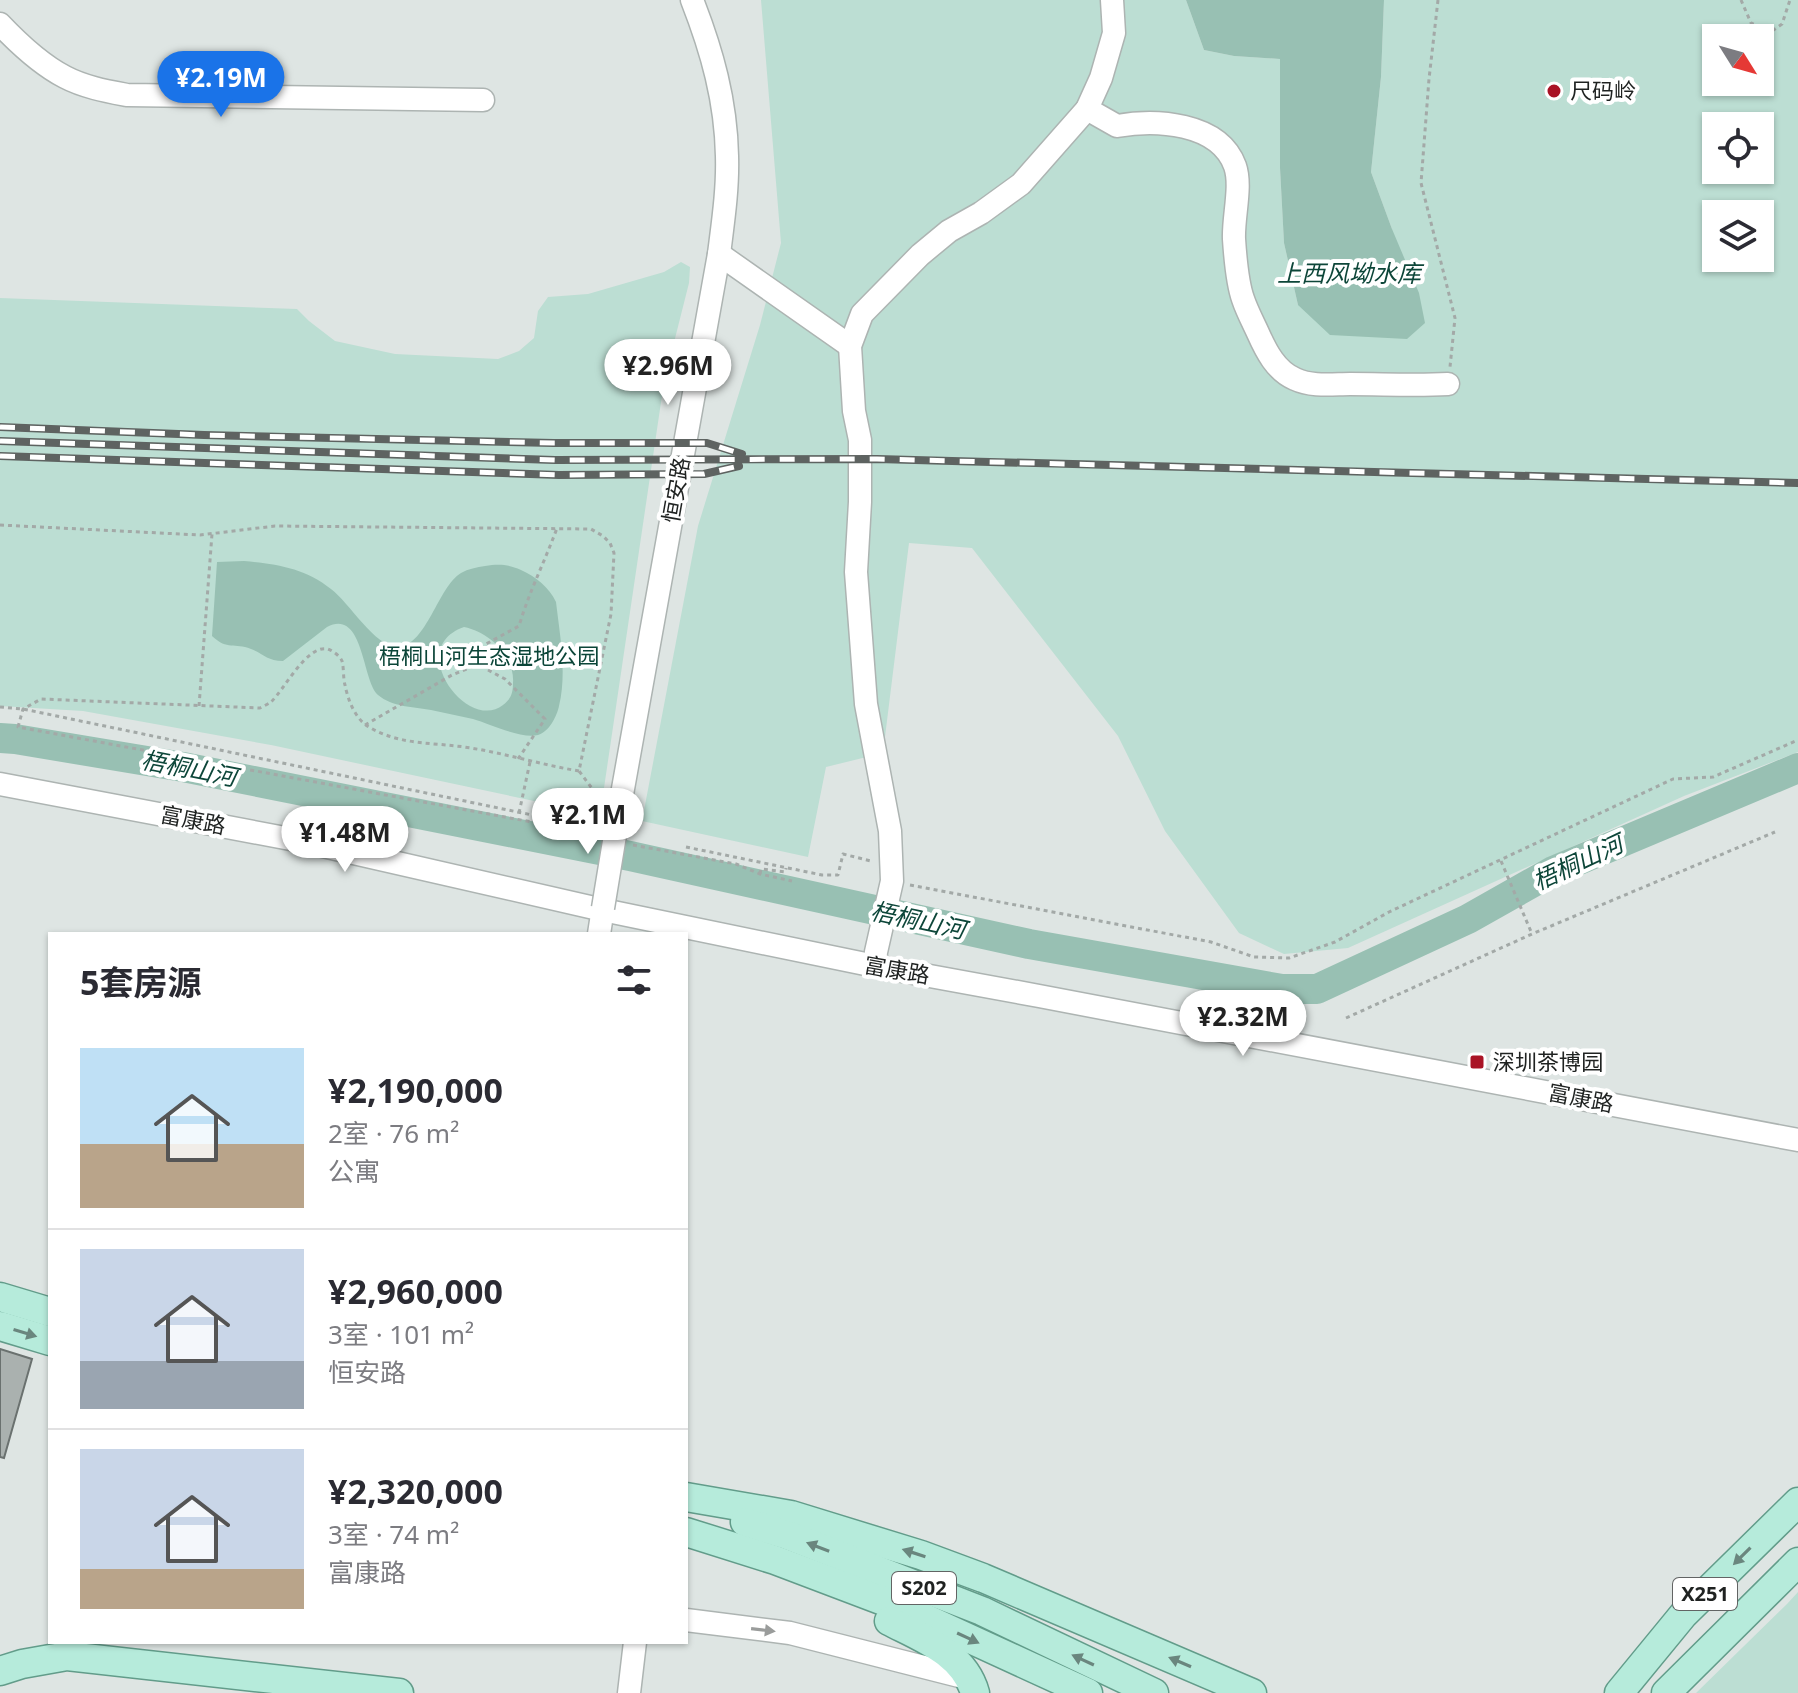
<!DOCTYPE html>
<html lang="zh">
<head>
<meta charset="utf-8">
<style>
	:root { --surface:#fff; --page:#f2f2f3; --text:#2b2b33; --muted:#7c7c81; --line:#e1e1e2; --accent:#1a73e8 }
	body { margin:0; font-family:"Noto Sans","Noto Sans SC",sans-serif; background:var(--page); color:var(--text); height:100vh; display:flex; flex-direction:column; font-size:30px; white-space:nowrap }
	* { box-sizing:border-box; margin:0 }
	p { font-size:26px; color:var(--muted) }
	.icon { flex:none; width:44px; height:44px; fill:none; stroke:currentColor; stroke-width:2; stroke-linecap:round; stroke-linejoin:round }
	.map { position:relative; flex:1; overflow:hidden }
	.side { position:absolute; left:48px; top:932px; width:640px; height:712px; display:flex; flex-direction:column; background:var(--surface); border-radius:0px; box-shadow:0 2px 6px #0004 }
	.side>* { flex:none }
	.needle { width:52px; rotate:127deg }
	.controls { position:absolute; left:1702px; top:24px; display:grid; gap:16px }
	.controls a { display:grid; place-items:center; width:72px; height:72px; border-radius:0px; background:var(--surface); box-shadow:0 2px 6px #0004; font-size:40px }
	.price { position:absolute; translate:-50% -68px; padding:0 18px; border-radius:28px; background:#fff; color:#222; font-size:26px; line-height:52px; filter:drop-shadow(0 2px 4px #0008) }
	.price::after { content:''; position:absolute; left:50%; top:48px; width:24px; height:18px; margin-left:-12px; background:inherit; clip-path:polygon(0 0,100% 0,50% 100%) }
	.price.active { background:var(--accent); color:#fff }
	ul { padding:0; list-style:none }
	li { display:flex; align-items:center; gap:24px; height:200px; padding:0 32px }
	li+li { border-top:2px solid var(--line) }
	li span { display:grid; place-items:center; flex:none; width:224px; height:160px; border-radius:0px; color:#555 }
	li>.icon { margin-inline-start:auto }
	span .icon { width:96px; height:96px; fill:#fffc; stroke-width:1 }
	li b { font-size:34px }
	h2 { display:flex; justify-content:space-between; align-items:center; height:96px; padding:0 32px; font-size:34px }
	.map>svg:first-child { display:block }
</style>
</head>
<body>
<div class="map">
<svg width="1798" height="1693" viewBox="0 0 1798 1693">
	<rect width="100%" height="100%" fill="#dee5e3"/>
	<!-- green -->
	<g fill="#bcded3" fill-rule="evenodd">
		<path d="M761,0H1186L1204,50L1234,56L1280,59V168L1284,243L1298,305L1392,229L1371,172L1381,77L1384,0H1798V752L1684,796L1348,948L1284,954L1239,933L1165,831L1118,736L972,548L909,543L883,753L826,767L808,857L642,821L698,526L760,325L781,243ZM1716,38H1760V82H1716ZM1716,126H1760V170H1716ZM1716,214H1760V258H1716Z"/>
		<polygon points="681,262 690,267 689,283 664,382 600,815 271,745 83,711 0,706 0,298 297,309 309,321 335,341 395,354 498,359 519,351 534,338 538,311 548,297 588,294 664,272"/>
		<polygon points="1798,1592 1798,1693 1696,1693 1787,1604"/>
	</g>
	<!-- water -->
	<g fill="#98c0b3" fill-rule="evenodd">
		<polygon points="1186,0 1384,0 1381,77 1371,172 1392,229 1419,293 1425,323 1407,339 1330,335 1298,305 1284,243 1280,168 1280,59 1234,56 1204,50"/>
		<path d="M244,561C276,564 305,568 331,589C349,602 376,649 399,647C427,644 438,587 461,573C468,569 477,567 485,566C498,564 508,564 521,570C536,577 549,587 556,602C560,636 567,673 559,706C557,716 549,732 538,735C521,739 490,724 473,719C459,716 445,713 431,710C414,707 392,707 378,695C362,681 364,608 327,627L283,661C267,661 264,654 251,649C234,642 228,651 212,636L217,562ZM464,627C489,632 515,656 513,683C513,693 511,699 503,705C468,733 404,648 464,627Z"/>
	</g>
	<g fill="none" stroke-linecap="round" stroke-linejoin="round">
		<!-- river -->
		<polyline stroke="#98c0b3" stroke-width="30" points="0,738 15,739 183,767 630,856 1029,944 1282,989 1317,989 1468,919 1553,871 1798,768"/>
	</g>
	<!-- building -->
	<polygon fill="#aab1af" stroke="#6a716f" stroke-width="2" points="0,1349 32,1359 4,1458 0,1457"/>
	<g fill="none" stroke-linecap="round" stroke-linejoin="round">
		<!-- minor casing -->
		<g stroke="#adb4b2" stroke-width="25">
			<g id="minor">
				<path d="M0,24C19,44 40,64 65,77C84,87 106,91 127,95L483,100"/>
				<path d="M1087,109L1117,126C1155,119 1219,122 1235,166C1242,186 1233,217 1234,239C1235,254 1238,285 1243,299C1247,311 1253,322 1258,333C1266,351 1276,371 1295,379C1312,387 1333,384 1350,384C1383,384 1415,386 1448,384"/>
				<polyline points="719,254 850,346"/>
				<polyline points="0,784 301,841 603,910 875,966 1039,996 1798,1140"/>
				<path d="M619,811L719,254C723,222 728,189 727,156C726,101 712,51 692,0"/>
				<polyline points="599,934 603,908"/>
				<polyline points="875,966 876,952 892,881 890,831 866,704 856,572 860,502 860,440 854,411 850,346 862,314 920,255 949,231 981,213 1021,184 1087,109 1101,78 1114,33 1112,0"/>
				<polyline points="686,1620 790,1633 971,1679"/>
				<polyline points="629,1693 635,1642"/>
			</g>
		</g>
		<!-- major casing -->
		<g stroke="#629c8a" stroke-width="31">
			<g id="major">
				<polyline points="0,1297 50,1312"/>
				<polyline points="0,1326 50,1341"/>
				<polyline points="686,1497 791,1515 921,1555 983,1578 1252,1693"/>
				<polyline points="745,1522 787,1535 982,1611 1154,1693"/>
				<polyline points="686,1532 775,1560 907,1610 1088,1693"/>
				<path d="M889,1621C922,1638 964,1653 975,1693"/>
				<polyline points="0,1671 22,1664 67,1656 399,1693"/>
				<polyline points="1619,1693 1683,1615 1798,1502"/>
				<polyline points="1666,1693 1798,1562"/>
			</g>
		</g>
		<!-- path -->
		<g stroke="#a3a9a7" stroke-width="3" stroke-dasharray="4 4" stroke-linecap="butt">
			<polyline points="1438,0 1429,79 1421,183 1455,318 1450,367"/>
			<polyline points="1741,0 1751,23 1772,31 1782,24 1790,0"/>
			<polyline points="0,525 200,535 275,526 591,529 603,536 610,543 614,553 611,614 579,771 600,799"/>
			<path d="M480,658L486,644L519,626C529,592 545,561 557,528"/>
			<polyline points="488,670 505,679 545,719 518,759"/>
			<polyline points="199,706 212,534"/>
			<polyline points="0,707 23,709 580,825"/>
			<polyline points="365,725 452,675 472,667"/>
			<path d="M579,771C543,765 507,754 471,748C435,742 401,746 369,727C355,719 348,700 345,685C343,678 344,668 342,661C340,656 333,651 328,649C307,644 284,690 271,702C268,704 264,706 260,708L41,699L23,709L18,727L548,825L595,836"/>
			<polyline points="519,813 530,762"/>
			<polyline points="633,845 736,864 760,874 792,881"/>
			<polyline points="686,847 822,875 838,875 843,854 871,861"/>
			<polyline points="1501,861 1532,934"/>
			<polyline points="760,874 761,869 785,872 786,868"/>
			<polyline points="910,885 1211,942 1254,957 1289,958 1335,942 1389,912 1673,779 1713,777 1798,740"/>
			<polyline points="1346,1018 1532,934 1775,832"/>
		</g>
		<!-- minor -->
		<use href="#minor" stroke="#fff" stroke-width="22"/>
		<!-- major -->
		<use href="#major" stroke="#b6ebdb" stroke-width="28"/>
		<!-- rail casing -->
		<g stroke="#5e6361" stroke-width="8">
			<g id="rail">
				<polyline points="0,427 204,435 554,443 707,443 742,454"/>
				<polyline points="0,441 555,460 877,459 1798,483"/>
				<polyline points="0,456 559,475 704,474 739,466"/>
			</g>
		</g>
		<!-- rail -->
		<use href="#rail" stroke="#fff" stroke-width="5" stroke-dasharray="15" stroke-linecap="butt"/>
		<!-- minor-bridge casing -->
		<g stroke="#adb4b2" stroke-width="25" stroke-linecap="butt">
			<polyline id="minor-bridge" points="603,908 619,811"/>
		</g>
		<!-- minor-bridge -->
		<use href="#minor-bridge" stroke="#fff" stroke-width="22"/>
	</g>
	<!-- one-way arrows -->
	<defs><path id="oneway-solid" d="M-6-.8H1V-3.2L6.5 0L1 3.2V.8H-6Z" transform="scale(2)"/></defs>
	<g fill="#6a867e">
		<use href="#oneway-solid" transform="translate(25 1333) rotate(17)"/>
		<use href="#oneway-solid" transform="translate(818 1547) rotate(-159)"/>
		<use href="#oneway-solid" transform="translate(914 1553) rotate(-162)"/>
		<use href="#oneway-solid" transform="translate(1742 1556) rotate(135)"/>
		<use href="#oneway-solid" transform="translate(968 1638) rotate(25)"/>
		<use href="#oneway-solid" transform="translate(1083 1660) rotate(-155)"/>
		<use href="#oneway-solid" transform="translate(1180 1662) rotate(-157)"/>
	</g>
	<use fill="#9a9c9b" href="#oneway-solid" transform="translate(763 1630) rotate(7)"/>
	<!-- markers -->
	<g fill="#a91325" stroke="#fff" stroke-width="3">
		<circle cx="1554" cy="91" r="8"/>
		<rect x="1469" y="1054" width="16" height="16" rx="4"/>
	</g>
	<g text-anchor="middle" stroke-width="8" stroke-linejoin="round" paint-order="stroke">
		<!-- shield labels -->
		<g fill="#fff" stroke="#626464" stroke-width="2">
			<rect x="892" y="1572" width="64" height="32" rx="6"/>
			<rect x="1673" y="1578" width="64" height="32" rx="6"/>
		</g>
		<g font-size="20" font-weight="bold" fill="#1f2221">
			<text x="924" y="1595">S202</text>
			<text x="1705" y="1601">X251</text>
		</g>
		<!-- poi labels -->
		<g font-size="22" fill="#1f2221" stroke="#fff" text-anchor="start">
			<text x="1570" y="99">尺码岭</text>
			<text x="1493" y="1070">深圳茶博园</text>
		</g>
		<!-- street labels -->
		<g font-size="22" fill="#1f2221" stroke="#fff">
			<text transform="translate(676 490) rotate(-80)" y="8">恒安路</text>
			<text transform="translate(193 820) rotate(11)" y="8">富康路</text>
			<text transform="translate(897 970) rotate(10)" y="8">富康路</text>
			<text transform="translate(1581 1098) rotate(11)" y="8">富康路</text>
		</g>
		<!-- park labels -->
		<g font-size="22" fill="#0b4538" stroke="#fff">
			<text x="489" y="664">梧桐山河生态湿地公园</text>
		</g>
		<!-- water labels -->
		<g font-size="24" font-style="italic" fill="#0d4639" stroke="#fff">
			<text x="1349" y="282">上西风坳水库</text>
			<text transform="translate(189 769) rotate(11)" y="8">梧桐山河</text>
			<text transform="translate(1578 863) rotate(-25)" y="8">梧桐山河</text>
			<text transform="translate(918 921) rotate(12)" y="8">梧桐山河</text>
		</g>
	</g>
</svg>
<div class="controls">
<a><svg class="needle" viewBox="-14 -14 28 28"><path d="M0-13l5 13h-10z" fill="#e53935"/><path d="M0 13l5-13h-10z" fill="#7c7c81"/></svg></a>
<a><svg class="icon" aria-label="locate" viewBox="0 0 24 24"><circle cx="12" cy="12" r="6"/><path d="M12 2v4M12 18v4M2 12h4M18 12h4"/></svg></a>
<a><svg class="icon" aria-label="layers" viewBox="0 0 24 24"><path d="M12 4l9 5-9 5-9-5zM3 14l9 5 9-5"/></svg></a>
</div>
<b class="price active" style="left:221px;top:119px">¥2.19M</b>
<b class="price" style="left:668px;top:407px">¥2.96M</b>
<b class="price" style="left:588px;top:856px">¥2.1M</b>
<b class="price" style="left:345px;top:874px">¥1.48M</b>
<b class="price" style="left:1243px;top:1058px">¥2.32M</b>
<section class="side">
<h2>5套房源<svg class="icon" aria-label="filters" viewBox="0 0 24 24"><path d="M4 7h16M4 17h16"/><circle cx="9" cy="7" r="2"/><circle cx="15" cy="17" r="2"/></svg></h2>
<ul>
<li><span style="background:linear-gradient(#bfe0f5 60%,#b9a48a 0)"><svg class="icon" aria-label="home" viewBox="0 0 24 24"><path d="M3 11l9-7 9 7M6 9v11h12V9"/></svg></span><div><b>¥2,190,000</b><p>2室 · 76 m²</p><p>公寓</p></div></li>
<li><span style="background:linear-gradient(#c9d6e8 70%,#9aa5b1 0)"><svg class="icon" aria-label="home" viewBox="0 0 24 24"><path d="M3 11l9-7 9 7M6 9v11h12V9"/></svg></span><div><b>¥2,960,000</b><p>3室 · 101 m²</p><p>恒安路</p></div></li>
<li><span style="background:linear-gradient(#c9d6e8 75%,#b9a48a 0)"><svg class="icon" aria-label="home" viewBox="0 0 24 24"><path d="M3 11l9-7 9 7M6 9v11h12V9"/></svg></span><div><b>¥2,320,000</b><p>3室 · 74 m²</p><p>富康路</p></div></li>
</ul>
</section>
</div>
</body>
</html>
